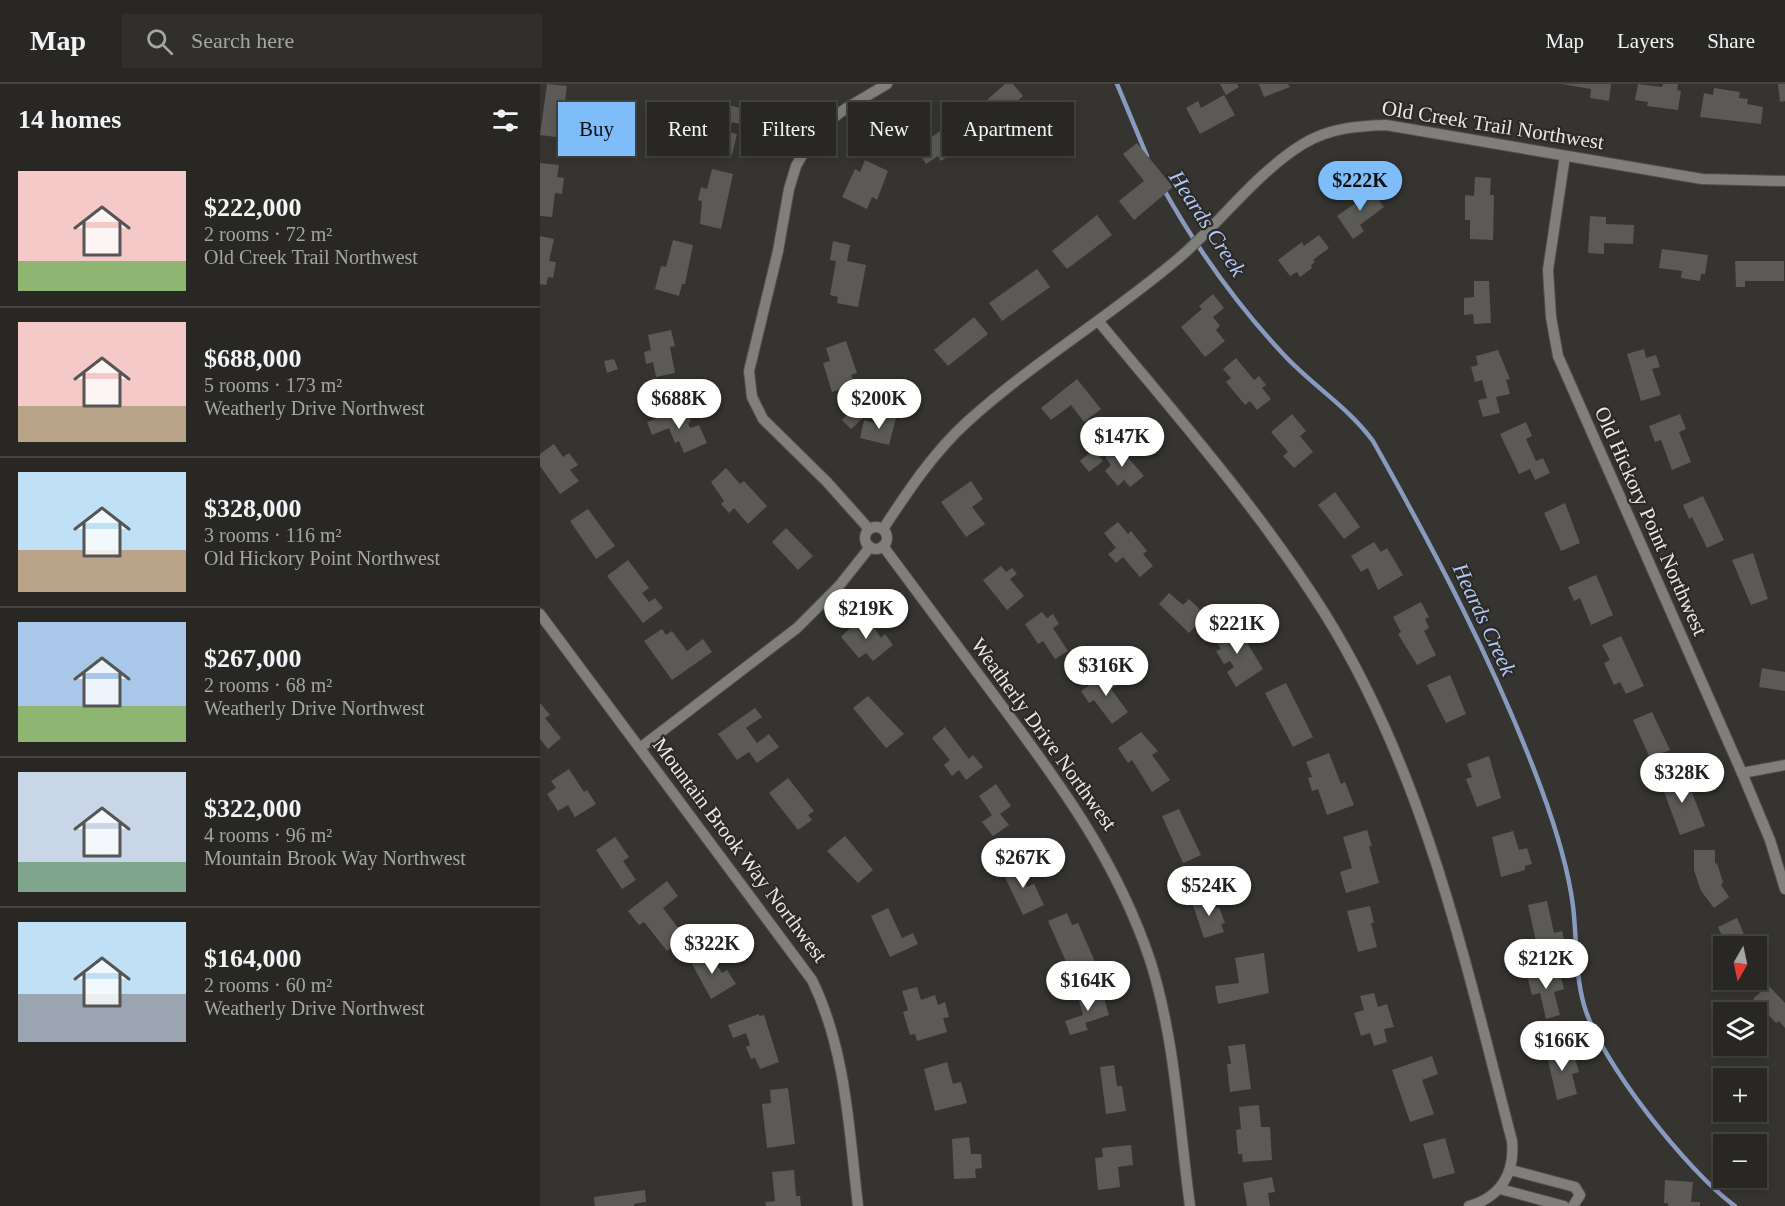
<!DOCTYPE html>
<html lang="en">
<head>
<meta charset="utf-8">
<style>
	:root { --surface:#282724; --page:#302f2c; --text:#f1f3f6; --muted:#a5a5a6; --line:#444441; --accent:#7ebdf9 }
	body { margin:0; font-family:Georgia,serif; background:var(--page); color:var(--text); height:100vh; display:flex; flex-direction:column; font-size:22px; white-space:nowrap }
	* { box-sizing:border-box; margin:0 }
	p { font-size:20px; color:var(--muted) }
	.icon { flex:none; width:33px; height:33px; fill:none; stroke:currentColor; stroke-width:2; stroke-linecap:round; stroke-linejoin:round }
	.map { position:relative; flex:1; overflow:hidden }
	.drawer { display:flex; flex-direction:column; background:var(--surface); width:540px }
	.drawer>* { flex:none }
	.hud { position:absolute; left:18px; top:18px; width:570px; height:54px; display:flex; gap:12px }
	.needle { width:39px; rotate:189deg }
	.controls { position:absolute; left:1173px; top:852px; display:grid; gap:12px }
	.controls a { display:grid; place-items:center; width:54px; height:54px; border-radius:0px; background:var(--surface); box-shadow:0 3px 9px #0003,0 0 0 2px var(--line); font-size:30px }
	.price { position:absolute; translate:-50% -51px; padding:0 14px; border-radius:21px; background:#fff; color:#222; font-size:20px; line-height:39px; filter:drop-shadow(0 2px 3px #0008) }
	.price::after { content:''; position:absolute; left:50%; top:36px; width:18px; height:14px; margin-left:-9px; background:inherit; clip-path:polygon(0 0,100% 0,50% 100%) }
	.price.selected { background:var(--accent); color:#111 }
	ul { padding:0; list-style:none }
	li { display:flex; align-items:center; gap:18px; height:150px; padding:0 18px }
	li+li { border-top:2px solid var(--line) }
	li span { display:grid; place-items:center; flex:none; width:168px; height:120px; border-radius:0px; color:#555 }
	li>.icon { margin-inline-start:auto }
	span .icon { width:72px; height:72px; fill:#fffc; stroke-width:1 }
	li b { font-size:26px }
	h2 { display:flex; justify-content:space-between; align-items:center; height:72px; padding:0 18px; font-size:26px }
	.tag { padding:0 21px; border-radius:0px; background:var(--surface); box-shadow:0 3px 9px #0003,0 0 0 2px var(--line); font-size:21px; line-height:54px }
	.tag.selected { background:var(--accent); color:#111 }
	header { display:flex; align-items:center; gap:36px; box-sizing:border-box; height:84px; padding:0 30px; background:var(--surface); border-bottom:2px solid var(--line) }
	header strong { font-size:28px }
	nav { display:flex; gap:33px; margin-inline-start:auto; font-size:21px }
	.search { width:420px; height:54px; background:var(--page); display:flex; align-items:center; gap:15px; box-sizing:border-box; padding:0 21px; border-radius:0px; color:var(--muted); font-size:22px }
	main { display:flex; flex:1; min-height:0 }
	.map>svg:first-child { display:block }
</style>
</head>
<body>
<header>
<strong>Map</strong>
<div class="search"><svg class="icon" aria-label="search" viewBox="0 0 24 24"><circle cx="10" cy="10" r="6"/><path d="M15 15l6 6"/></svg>Search here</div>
<nav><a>Map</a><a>Layers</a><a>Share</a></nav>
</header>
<main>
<section class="drawer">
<h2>14 homes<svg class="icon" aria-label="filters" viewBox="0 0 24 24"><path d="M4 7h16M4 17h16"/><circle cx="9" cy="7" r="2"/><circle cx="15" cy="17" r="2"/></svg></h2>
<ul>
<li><span style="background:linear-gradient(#f6c9c9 75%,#8fb573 0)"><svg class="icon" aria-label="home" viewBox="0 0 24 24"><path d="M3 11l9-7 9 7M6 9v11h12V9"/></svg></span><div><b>$222,000</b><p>2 rooms · 72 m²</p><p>Old Creek Trail Northwest</p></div></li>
<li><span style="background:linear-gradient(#f6c9c9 70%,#b9a48a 0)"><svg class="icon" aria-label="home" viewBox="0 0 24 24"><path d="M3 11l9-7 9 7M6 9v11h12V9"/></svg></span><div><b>$688,000</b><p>5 rooms · 173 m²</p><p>Weatherly Drive Northwest</p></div></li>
<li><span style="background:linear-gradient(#bfe0f5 65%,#b9a48a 0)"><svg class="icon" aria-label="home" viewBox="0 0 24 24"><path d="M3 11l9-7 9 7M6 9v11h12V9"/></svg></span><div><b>$328,000</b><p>3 rooms · 116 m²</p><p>Old Hickory Point Northwest</p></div></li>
<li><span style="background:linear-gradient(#a9c7e8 70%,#8fb573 0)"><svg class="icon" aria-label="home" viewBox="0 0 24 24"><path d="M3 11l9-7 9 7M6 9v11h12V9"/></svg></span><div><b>$267,000</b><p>2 rooms · 68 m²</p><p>Weatherly Drive Northwest</p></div></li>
<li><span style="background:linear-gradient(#c9d6e8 75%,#7fa58c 0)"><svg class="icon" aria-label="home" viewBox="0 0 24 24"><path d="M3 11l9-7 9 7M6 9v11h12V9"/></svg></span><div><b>$322,000</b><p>4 rooms · 96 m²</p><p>Mountain Brook Way Northwest</p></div></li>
<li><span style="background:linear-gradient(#bfe0f5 60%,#9aa5b1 0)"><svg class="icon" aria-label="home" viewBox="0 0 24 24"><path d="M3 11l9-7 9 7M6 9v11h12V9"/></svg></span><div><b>$164,000</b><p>2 rooms · 60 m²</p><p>Weatherly Drive Northwest</p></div></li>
</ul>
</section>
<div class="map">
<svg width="1245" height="1122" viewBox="0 0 1245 1122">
	<rect width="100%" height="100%" fill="#363430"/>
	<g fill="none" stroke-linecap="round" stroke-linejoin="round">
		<!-- stream -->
		<g stroke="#889abe" stroke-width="4.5">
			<polyline points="577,0 607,72"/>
			<path d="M623,104C656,163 698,222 744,271C773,302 808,323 833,357C896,469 956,583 1001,704C1015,742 1028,782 1033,822C1037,855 1035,889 1044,921C1059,976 1148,1088 1195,1122"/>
		</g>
	</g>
	<!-- building -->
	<g fill="#5c5a56">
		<polygon points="7,0 27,2 23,32 19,32 16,53 0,51"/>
		<polygon points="465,0 473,0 483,12 474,20 478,25 469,31 465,27 444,45 431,30"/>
		<polygon points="680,0 697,0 699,3 686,11"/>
		<polygon points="719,0 748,0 750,3 724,13"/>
		<polygon points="1022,0 1071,0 1069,17 1050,14 1051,5"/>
		<polygon points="1098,0 1122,3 1123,0 1138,0 1137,6 1141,7 1138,26 1107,22 1108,18 1095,16"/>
		<polygon points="1238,0 1245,0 1245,17 1240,18"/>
		<polygon points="1174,4 1200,8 1199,14 1208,15 1207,20 1223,23 1221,40 1160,33 1164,9 1173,11"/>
		<polygon points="684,11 695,31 660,50 646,24 658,17 661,24"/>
		<polygon points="180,19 221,29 217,44 192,38 189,48 197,50 192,71 167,64 172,45 166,43 169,29 177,31"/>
		<polygon points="408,41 422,63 401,77 398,72 386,80 373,59 385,51 388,56"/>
		<polygon points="597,59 633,103 594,136 579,117 604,97 583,70"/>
		<polygon points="325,76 348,87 337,116 332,113 327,125 302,113 315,85 320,88"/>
		<polygon points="0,79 19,81 17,93 24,94 22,110 15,109 12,133 0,132"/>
		<polygon points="172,85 193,90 181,145 160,140 162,117 158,116 161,103 167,105"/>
		<polygon points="935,93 951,94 950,111 954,111 953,156 930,155 930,136 925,136 925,111 934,112"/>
		<polygon points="830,103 844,123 820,141 824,147 813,155 797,132 817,118 815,114"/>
		<polygon points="557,131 572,151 527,185 512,167"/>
		<polygon points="1050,132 1066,133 1066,140 1094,141 1093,160 1064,159 1064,170 1048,169"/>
		<polygon points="779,151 789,164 773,176 775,178 771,181 772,184 760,193 757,188 750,192 738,176 762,158 764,162"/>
		<polygon points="0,152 14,155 9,177 16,178 13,194 8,193 6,201 0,200"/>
		<polygon points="133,156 153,161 145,200 142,200 139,212 115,205 121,182 126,183"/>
		<polygon points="293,157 310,161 307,177 326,181 318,223 297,219 298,213 290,211 296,177 290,176"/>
		<polygon points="1122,165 1168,171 1165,190 1161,190 1160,197 1141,194 1142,187 1119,184"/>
		<polygon points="1195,177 1244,177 1244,197 1205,197 1205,203 1196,203"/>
		<polygon points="497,185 510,203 462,237 449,219"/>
		<polygon points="934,197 949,197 951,239 934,240 933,230 924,231 924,214 934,213"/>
		<polygon points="673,210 684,224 673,233 680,242 676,246 685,257 665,273 641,243 662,225 659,222"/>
		<polygon points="434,233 448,250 408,282 394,266"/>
		<polygon points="131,246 135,262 130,263 135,289 116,293 113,278 106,280 104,268 111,266 108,251"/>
		<polygon points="306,257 317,289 311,291 314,300 292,308 283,279 290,277 286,264"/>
		<polygon points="1104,265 1106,274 1116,271 1120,283 1112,285 1121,311 1101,317 1087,270"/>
		<polygon points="958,266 970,295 966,296 970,310 956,313 960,329 943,333 938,316 947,314 942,296 935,298 931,283 938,281 936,272"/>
		<polygon points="696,274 714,296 719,292 726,301 722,304 731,315 717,326 710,317 705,321 686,298 691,294 683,285"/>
		<polygon points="74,275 78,285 67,289 64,277"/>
		<polygon points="537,295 561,325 544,338 531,321 511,336 501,324"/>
		<polygon points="146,324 151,337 148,339 150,344 159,341 167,359 144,369 139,357 135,359 129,344 112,351 107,338"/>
		<polygon points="314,324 323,334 311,345 302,336"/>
		<polygon points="752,330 766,347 760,352 773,368 754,384 743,372 748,368 731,348"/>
		<polygon points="1140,330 1146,345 1139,348 1151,378 1132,386 1121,356 1115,358 1109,342"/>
		<polygon points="341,331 356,334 349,361 320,354 324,336 338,340"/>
		<polygon points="986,338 992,352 986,355 996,377 1003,374 1010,389 995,396 990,385 979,390 960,350"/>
		<polygon points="14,360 23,373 29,369 38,381 30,386 39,397 20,410 0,382 0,370"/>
		<polygon points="578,362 604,392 590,403 584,396 578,402 565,387 571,381 565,373"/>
		<polygon points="554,365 563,377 549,388 540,377"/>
		<polygon points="186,384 200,400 204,397 227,422 208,440 194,424 189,429 181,420 184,417 171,398"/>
		<polygon points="431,397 443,415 432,423 445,440 426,453 401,418"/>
		<polygon points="795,408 820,443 804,455 778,421"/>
		<polygon points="1163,412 1184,456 1167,464 1152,433 1149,435 1143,421"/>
		<polygon points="1025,419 1040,459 1021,467 1004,429"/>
		<polygon points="48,425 75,462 56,475 30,437"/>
		<polygon points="578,438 588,450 591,447 607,467 603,470 613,482 600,493 583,473 576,479 568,470 576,464 564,449"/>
		<polygon points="246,444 273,472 258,486 232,458"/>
		<polygon points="834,458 841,468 847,464 863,491 838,506 828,484 821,488 811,472"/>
		<polygon points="1213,469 1228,515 1211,521 1192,476"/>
		<polygon points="88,476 109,504 102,509 109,518 115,514 123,524 103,539 67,492"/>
		<polygon points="461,482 466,488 472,484 477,490 470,495 484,512 467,526 443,496"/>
		<polygon points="1056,491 1073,531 1051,541 1040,514 1034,517 1028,503"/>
		<polygon points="629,509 643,521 649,515 666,531 649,549 619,520"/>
		<polygon points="881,518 889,533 885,535 889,544 884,547 896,571 877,581 858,550 861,548 853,533"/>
		<polygon points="502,528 507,534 513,530 519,540 513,544 528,567 515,575 503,557 498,560 485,540"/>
		<polygon points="324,530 341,554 345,550 353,561 333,577 326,569 319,574 301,553"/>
		<polygon points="695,539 723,585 696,603 687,588 694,583 690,577 684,580 676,567 681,565 673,552"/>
		<polygon points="122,545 126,551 132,547 147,567 163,555 172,568 132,596 104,557"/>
		<polygon points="1081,552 1104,602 1086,610 1080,598 1074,601 1064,579 1070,576 1062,561"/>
		<polygon points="1222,584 1245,588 1245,607 1219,603"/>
		<polygon points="570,586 580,599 571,605 588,628 572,640 554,616 549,619 541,607"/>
		<polygon points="910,591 926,630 906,639 887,601"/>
		<polygon points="746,599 773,653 753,663 725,609"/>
		<polygon points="328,612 364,650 346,664 313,624"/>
		<polygon points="0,619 10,631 5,634 21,654 8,665 0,655"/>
		<polygon points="215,624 222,633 206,644 217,659 229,650 239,663 217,679 209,668 197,676 178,650"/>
		<polygon points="1112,628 1130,666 1110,674 1093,636"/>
		<polygon points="405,643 429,675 433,671 443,683 426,696 419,686 412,692 404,681 410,676 392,654"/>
		<polygon points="601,648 618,667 612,671 630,696 612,708 592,676 588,679 578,664"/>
		<polygon points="789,669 801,700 805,698 814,721 787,731 778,705 772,707 768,694 772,693 766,678"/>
		<polygon points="949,672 961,714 937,723 926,695 932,693 927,680"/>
		<polygon points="29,685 44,708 47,706 56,720 35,733 28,721 18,727 7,710 16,704 11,697"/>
		<polygon points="1144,688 1165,742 1140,751 1120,697"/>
		<polygon points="248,694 274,727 268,731 272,736 258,746 229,709"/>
		<polygon points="456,700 471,722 460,730 469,741 453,752 442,738 452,731 439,712"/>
		<polygon points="639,725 661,771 643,779 622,732"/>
		<polygon points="827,746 832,762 829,762 839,799 806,809 800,788 812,784 803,753"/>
		<polygon points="973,747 979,766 987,764 992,780 985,782 985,786 961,793 952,753"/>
		<polygon points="305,752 333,786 318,799 287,767"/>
		<polygon points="75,753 89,773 83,777 96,796 82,805 56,766"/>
		<polygon points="1154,766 1175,766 1175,780 1177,779 1183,798 1181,801 1189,813 1174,824 1161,807 1154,786"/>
		<polygon points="480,778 488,794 484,796 487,803 494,800 504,821 483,831 462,787"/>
		<polygon points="127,797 138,812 123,824 145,853 127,867 104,838 99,841 88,827"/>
		<polygon points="670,811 675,824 679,823 685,839 681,840 684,848 664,854 652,818"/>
		<polygon points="1007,817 1014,849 1022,847 1025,860 998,866 988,821"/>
		<polygon points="830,822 834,839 831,839 837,863 818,868 807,827"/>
		<polygon points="348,824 362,854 373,849 378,860 350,873 331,832"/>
		<polygon points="527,829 532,841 538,839 556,880 532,891 508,837"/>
		<polygon points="1197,834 1209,862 1187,862 1178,843"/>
		<polygon points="168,867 182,889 187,886 196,900 171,915 151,878"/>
		<polygon points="724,869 729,909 678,920 675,902 699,899 695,874"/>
		<polygon points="1008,882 1011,895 1021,893 1024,905 1014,908 1020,931 1006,935 1000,909 992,911 986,888"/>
		<polygon points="1228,901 1245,919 1245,944 1239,937 1236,939 1213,915"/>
		<polygon points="377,903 381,916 395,911 398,921 405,918 409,933 403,934 407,948 377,957 375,950 370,951 363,928 368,926 362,907"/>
		<polygon points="562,907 569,931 545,939 548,946 530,951 525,937 543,931 538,914"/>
		<polygon points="834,909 838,923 847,920 854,943 844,945 847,958 834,962 830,949 821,952 814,929 824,926 820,912"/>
		<polygon points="219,930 219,932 224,931 239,978 220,985 215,974 211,975 206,963 210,961 206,949 193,954 188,941"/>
		<polygon points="705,960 711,1005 690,1008 687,980 691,980 688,962"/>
		<polygon points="1024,962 1028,976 1035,974 1039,988 1032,990 1037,1010 1017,1016 1006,967"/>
		<polygon points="892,972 898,990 882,996 894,1030 870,1038 852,986"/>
		<polygon points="407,978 413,1000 421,998 427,1019 395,1027 384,985"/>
		<polygon points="574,981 577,1002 582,1002 586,1027 566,1030 560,983"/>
		<polygon points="248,1004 255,1060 227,1064 222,1020 231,1019 230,1006"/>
		<polygon points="719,1021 721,1043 730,1043 732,1076 703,1078 702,1070 698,1070 696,1046 701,1045 699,1023"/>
		<polygon points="429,1053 431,1070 441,1070 442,1084 435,1085 436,1094 414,1095 412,1055"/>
		<polygon points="905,1054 915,1089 893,1095 883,1060"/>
		<polygon points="591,1061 593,1081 578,1083 580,1103 558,1106 555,1074 563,1073 562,1064"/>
		<polygon points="254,1086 256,1112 260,1112 261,1122 226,1122 225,1118 235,1117 232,1088"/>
		<polygon points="732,1093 735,1108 728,1109 730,1122 707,1122 703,1099"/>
		<polygon points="1125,1096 1153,1098 1151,1118 1160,1118 1160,1122 1128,1122 1128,1119 1124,1119"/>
		<polygon points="105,1106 106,1118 94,1120 94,1122 55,1122 54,1113"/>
	</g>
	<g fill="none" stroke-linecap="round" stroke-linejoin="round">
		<!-- minor casing -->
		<g stroke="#52504e" stroke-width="12">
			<g id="minor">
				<polyline points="1025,72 1008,186 1011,233 1018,272 1202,689 1230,756 1245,805"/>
				<path d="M559,238C638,333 719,425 785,530C885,691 925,877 972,1057C975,1089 961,1113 929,1122"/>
				<circle cx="336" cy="454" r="11"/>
				<polyline points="329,445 287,398 223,335 212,313 209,287 238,167 249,105 256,82 268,61 284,41 305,25 347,0"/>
				<path d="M343,445C368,407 393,369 427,338C493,278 571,232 639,174C681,138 716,89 763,60C789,44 817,42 846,41L1162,95L1245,97"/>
				<path d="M343,462C383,515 422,569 462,622C523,704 577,778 610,876C635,954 639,1041 650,1122"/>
				<path d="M0,530L272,896C306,966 309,1045 318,1122"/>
				<polyline points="100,664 257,544 299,502 330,463"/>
				<polyline points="1202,689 1245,681"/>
				<polyline points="971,1086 1035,1103 1040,1111 1033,1122"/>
				<polyline points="960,1105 1024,1122"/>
			</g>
		</g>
		<!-- minor -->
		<use href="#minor" stroke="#817f7b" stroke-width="10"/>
	</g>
	<g text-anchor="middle" stroke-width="4.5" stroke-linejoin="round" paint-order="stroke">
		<!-- street labels -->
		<g font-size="21" fill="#e9e8e6" stroke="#2c2a27">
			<text transform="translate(953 41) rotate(9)" y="7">Old Creek Trail Northwest</text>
			<text transform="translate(1111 437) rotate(66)" y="7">Old Hickory Point Northwest</text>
			<text transform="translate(504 650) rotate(54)" y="7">Weatherly Drive Northwest</text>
			<text transform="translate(200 766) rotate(53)" y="7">Mountain Brook Way Northwest</text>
		</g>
		<!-- water labels -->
		<g font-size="22" font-style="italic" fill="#b1c9f7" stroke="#2c2a27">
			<text transform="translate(668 139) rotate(57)" y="8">Heards Creek</text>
			<text transform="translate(945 535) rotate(65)" y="8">Heards Creek</text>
		</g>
	</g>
</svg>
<div class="controls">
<a><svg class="needle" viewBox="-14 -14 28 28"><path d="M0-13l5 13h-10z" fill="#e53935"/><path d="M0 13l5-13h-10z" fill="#a5a5a6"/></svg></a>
<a><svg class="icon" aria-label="layers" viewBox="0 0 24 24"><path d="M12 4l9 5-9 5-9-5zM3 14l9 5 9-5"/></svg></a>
<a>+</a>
<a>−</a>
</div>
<b class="price selected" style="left:820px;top:128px">$222K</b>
<b class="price" style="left:139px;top:346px">$688K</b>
<b class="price" style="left:339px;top:346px">$200K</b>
<b class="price" style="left:582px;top:384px">$147K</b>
<b class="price" style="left:326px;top:556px">$219K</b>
<b class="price" style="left:697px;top:571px">$221K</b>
<b class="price" style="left:566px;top:613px">$316K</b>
<b class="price" style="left:1142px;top:720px">$328K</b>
<b class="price" style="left:483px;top:805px">$267K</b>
<b class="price" style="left:669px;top:833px">$524K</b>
<b class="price" style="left:172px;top:891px">$322K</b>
<b class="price" style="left:1006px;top:906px">$212K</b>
<b class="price" style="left:548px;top:928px">$164K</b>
<b class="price" style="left:1022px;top:988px">$166K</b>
<div class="hud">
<a class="tag selected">Buy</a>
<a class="tag">Rent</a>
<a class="tag">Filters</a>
<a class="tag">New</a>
<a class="tag">Apartment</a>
</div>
</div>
</main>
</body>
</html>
